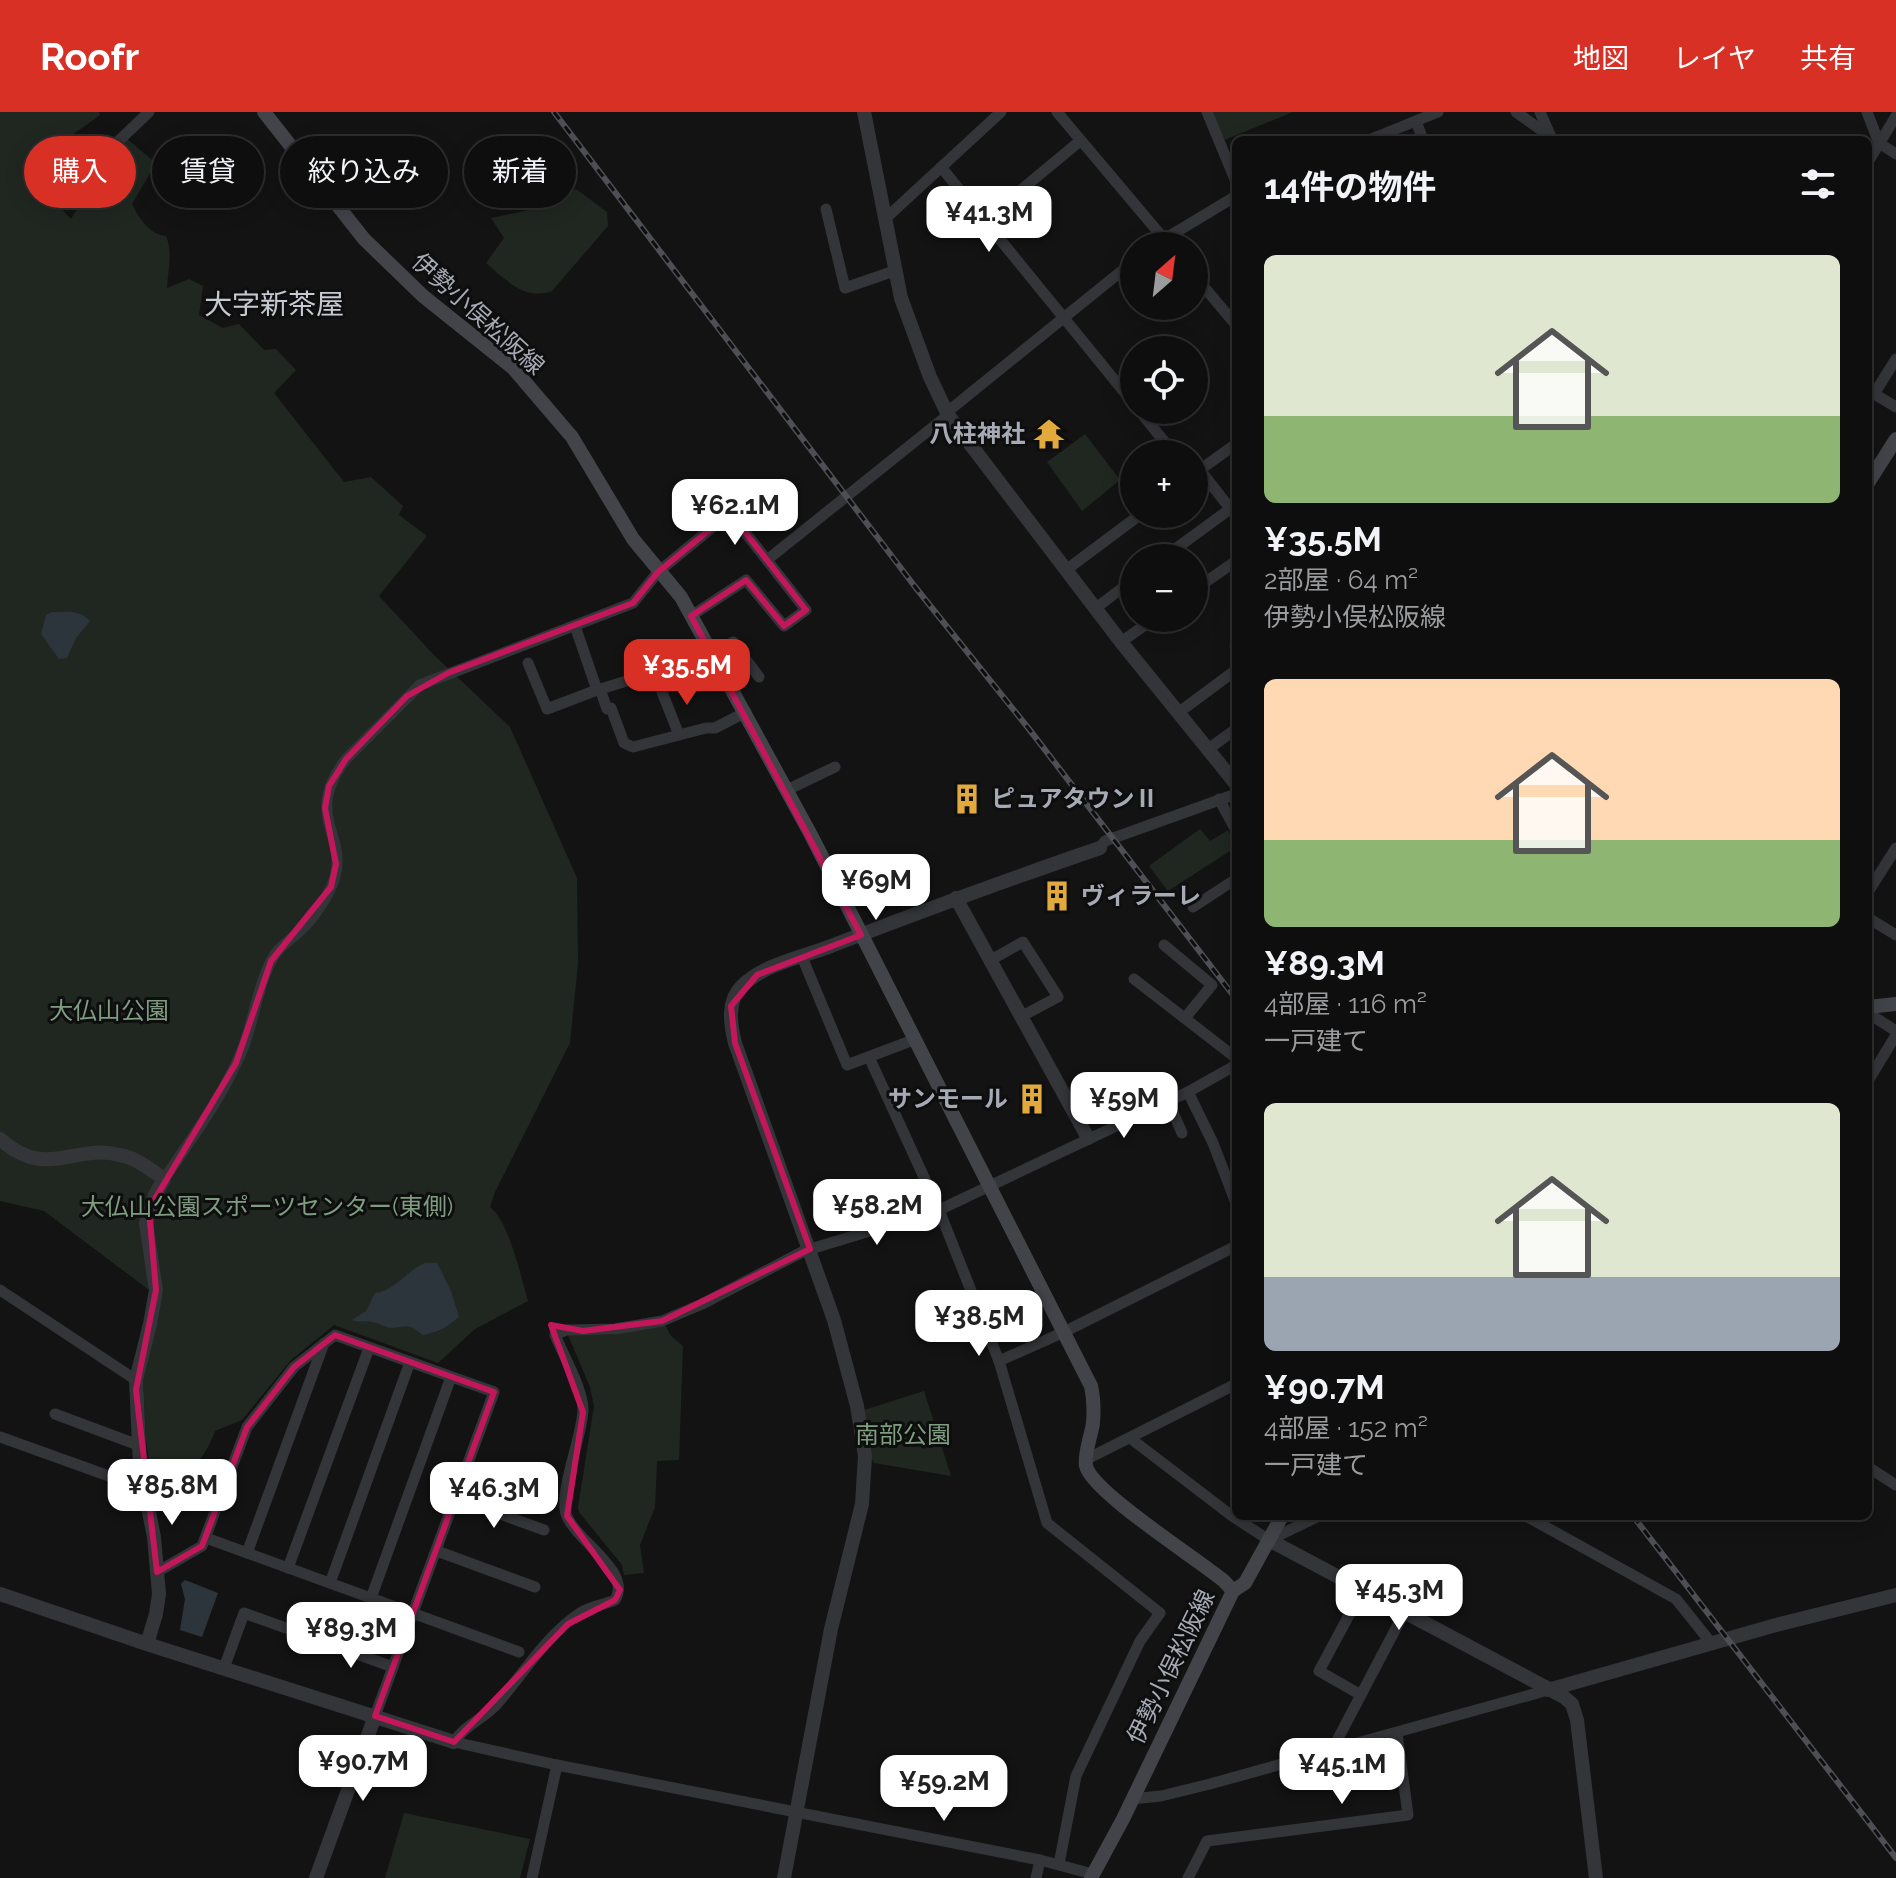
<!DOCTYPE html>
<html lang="ja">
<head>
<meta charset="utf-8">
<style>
	:root { --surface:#0e0e0f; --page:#171718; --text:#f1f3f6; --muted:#9b9c9e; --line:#2e2e2f; --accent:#d93025 }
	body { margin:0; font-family:Raleway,"Noto Sans JP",sans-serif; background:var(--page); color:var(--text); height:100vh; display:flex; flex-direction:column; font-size:30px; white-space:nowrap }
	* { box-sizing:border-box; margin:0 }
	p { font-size:26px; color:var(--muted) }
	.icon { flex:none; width:44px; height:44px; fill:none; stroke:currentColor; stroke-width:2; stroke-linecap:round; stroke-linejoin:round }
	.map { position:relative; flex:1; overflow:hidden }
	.panel { position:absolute; left:1232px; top:24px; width:640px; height:1384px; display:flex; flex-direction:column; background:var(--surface); border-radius:12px; box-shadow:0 4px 20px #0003,0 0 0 2px var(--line) }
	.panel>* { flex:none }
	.banner { position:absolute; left:24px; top:24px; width:760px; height:72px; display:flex; gap:16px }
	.needle { width:52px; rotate:28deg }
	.controls { position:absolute; left:1120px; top:120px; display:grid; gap:16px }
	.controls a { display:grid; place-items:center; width:88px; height:88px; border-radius:50%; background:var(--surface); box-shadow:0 4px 20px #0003,0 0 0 2px var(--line); font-size:40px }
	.price { position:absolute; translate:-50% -68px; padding:0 18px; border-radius:16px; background:#fff; color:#222; font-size:26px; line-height:52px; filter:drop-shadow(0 2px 4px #0008) }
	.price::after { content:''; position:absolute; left:50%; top:48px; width:24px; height:18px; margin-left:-12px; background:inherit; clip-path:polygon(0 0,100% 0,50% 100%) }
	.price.current { background:var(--accent); color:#fff }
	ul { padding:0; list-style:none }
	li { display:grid; align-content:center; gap:16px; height:424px; padding:0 32px }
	li span { display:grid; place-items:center; height:248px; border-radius:12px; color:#555 }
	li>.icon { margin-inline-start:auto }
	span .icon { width:144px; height:144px; fill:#fffc; stroke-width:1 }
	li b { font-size:34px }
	h2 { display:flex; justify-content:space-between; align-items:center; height:96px; padding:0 32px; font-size:34px }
	.pill { padding:0 28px; border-radius:36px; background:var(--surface); box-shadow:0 4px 20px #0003,0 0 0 2px var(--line); font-size:28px; line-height:72px }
	.pill.current { background:var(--accent); color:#fff }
	header { display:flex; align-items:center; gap:48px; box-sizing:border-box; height:112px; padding:0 40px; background:var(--accent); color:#fff }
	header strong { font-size:38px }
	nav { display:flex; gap:44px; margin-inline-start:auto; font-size:28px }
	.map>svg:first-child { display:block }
</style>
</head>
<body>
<header>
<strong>Roofr</strong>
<nav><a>地図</a><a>レイヤ</a><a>共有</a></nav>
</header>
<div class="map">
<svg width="1896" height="1766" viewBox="0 0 1896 1766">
	<rect width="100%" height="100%" fill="#131314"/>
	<!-- green -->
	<g fill="#202720">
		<path d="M0,0H99L100,3L44,43L33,66L71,107C89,78 101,50 126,26L156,51L132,92C138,105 150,123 166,124C173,140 168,158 167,176L189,167L203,174L199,203L223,216L239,212L264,238L276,237L296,258L274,281L344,370L371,365L403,394L399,403L427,424L379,484L433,542L510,615L577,766L578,851L570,931L495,1080L490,1095C509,1109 521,1165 528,1189L475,1217L438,1251L334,1213L291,1248L242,1308L215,1319C202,1355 188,1359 152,1369L146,1328L143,1269L161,1187L44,1099L0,1089Z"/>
		<polygon points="1211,0 1293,0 1222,29"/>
		<path d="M576,77L607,100L608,114L552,179C524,189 505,167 486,151L504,126L491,106L539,96Z"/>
		<polygon points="1085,322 1120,368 1082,399 1047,350"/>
		<polygon points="1200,717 1210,729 1228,718 1236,735 1168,779 1149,754"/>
		<polygon points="665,1213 671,1224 683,1234 679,1348 657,1349 655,1395 640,1433 644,1461 624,1463 622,1453 579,1400 578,1395 594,1294 590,1275 568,1223 614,1223 618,1219"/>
		<polygon points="924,1279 951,1364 874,1351 872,1347 864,1298"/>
		<polygon points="404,1701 530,1727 520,1766 385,1766"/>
	</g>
	<!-- water -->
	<g fill="#2d353c">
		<path d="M52,500C66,500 79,497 90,509L76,526L67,546L59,547L41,522L46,503Z"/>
		<path d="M425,1151H437L451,1179L459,1205C447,1215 439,1220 423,1223C407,1211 410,1214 392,1216C386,1216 379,1211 372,1210C365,1208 359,1211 352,1208L366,1199L375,1181C393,1180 408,1158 425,1151Z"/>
		<polygon points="185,1468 218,1481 202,1525 180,1518 185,1487 181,1472"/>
	</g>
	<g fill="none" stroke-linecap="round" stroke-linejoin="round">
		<!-- minor -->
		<g stroke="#343539" stroke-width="11">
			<polyline points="1057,0 1170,134"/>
			<polyline points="1207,0 1236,70"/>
			<polyline points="1516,0 1555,28"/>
			<polyline points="1540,0 1551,25"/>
			<polyline points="1867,0 1879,31 1896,42"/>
			<polyline points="1416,9 1423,28"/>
			<polyline points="1369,28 1438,0"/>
			<polyline points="1868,50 1896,4"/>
			<polyline points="941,55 1134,292"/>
			<polyline points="91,63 108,39 149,0"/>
			<polyline points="826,97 845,176 894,159"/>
			<polyline points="885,107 1001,0"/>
			<polyline points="985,108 1080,29"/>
			<polyline points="1153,134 1236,84"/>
			<polyline points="1194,163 1236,213"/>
			<polyline points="1869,279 1896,295"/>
			<polyline points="1874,282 1896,247"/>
			<polyline points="1139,298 1174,342"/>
			<polyline points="946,301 1134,149"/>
			<polyline points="1200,358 1236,404"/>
			<polyline points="1194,362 1236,332"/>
			<polyline points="1163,446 1230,397"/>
			<polyline points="767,448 948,303"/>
			<polyline points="1066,458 1141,402"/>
			<polyline points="1194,478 1236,449"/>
			<polyline points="1096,496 1134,467"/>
			<polyline points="1121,530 1155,506"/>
			<polyline points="1235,534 1236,534"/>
			<polyline points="711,542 733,530 759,565"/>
			<polyline points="528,551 547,597 597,578 575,514"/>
			<polyline points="600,577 607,597 611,596 624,631 633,635 706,616 715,616 746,600"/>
			<polyline points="597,578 653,561 708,536"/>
			<polyline points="662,580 679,623"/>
			<polyline points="1178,601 1236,558"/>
			<polyline points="1207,638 1236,617"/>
			<polyline points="787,678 835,655"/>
			<polyline points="1219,687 1236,718"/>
			<polyline points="1100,736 1105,729 1236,682"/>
			<polyline points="1868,780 1896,736"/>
			<polyline points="842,788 905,765"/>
			<polyline points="1193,795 1236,767"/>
			<polyline points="1868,806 1896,823"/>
			<polyline points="1164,833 1212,873 1185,906"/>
			<polyline points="802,845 847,953 916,927"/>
			<polyline points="989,849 1023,830 1058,885 1022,904"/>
			<polyline points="1134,867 1236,946"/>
			<polyline points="1868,901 1896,919"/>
			<polyline points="869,945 939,1098 999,1249 1047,1411 1160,1501 1140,1529 1076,1664 1059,1752"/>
			<polyline points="1868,969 1896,923"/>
			<polyline points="1188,980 1213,1031 1236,1091"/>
			<polyline points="1168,989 1182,1021"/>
			<path d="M164,1067C192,1026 224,983 243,936C254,908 257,876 271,849C278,835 289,829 300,819C313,807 328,785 334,768C349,722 302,705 346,647L420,573L633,491L658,460L730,401L806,498L784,514L746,468L691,504"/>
			<polyline points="0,1178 136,1268"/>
			<polyline points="999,1249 1064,1220 1236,1134"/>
			<polyline points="55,1302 138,1333"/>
			<polyline points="0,1325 145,1377"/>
			<polyline points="1130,1326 1232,1404 1269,1428 1319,1404"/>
			<polyline points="1085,1348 1236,1272"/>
			<polyline points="1868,1355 1896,1373"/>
			<polyline points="456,1386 544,1418"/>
			<polyline points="1526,1404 1676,1487 1712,1532"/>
			<polyline points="206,1426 519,1540"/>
			<polyline points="437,1439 535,1475"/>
			<polyline points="247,1441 324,1231"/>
			<polyline points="288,1456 369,1236"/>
			<polyline points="157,1460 202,1434 247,1315 294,1255 335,1223 494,1280 375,1604"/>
			<polyline points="330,1471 410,1250"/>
			<polyline points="371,1486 451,1265"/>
			<polyline points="321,1529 393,1555"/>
			<polyline points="224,1556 244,1501 311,1525"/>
			<polyline points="1361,1583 1319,1559 1362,1479"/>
			<polyline points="1332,1638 1404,1501"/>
			<polyline points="1132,1687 1161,1684 1210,1672 1548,1578"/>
			<path d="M1093,1762L1040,1748L557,1653L454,1630C465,1613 483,1607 496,1593C522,1564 546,1523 580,1501C590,1494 604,1493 615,1488C633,1459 575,1429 566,1402C559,1378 582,1326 583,1298C583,1277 563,1243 555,1223L566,1218L615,1217L662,1209L702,1192L804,1139L939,1098L1188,980L1236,953"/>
			<polyline points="532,1766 557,1653"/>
			<polyline points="1036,1766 1040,1748"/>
			<polyline points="1188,1766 1207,1729 1408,1703 1397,1621"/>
		</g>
		<!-- tertiary -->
		<g stroke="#343539" stroke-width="14">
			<polyline points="864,0 901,186 930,265 948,303 1121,530 1236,672"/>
			<polyline points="956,786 1088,1026"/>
			<path d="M0,1027C47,1069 73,1031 120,1043C137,1046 151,1058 164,1067L155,1083L146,1111L156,1178L150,1212L136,1268L140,1354L154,1425L159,1482L156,1502L147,1532"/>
			<polyline points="1269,1428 1564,1585 1572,1592 1577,1608 1596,1766"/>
			<polyline points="0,1482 147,1532 454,1630"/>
			<polyline points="1548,1578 1776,1513 1896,1483"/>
			<polyline points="316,1766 375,1604"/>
			<path d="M784,1766L831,1517L862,1392L865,1344L857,1294L834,1208L735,931C730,911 727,889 742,874C764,852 803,845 831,834C920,800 1009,767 1100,736"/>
		</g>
		<!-- secondary -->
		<g stroke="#424449" stroke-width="14">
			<path d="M264,0L364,127L423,184L513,256L572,325L633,427L681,485L811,723L1091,1274C1094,1287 1094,1298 1093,1311C1091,1325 1084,1341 1086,1354C1092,1380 1199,1448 1224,1469L1233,1479"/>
			<polyline points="1868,371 1896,327"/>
			<polyline points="1868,895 1896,892"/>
			<polyline points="1233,1479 1245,1471 1282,1404"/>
			<polyline points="1091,1766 1123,1707 1233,1479"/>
		</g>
		<!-- rail casing -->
		<g stroke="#4d4f54" stroke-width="6">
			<g id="rail">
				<polyline points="554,0 916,476 1029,617 1236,887"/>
				<polyline points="1633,1404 1896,1746"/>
			</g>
		</g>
		<!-- rail -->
		<use href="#rail" stroke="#0e0e0f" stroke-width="3" stroke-dasharray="9" stroke-linecap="butt"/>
	</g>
	<!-- marked area -->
	<path fill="none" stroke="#c2185b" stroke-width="6" stroke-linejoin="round" d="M730,401L806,498L784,514L746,468L691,504L861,823L757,863L731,894L735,931L810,1137L662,1209L583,1219L551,1213L583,1300L567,1404L620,1478L615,1488L568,1512L454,1630L375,1604L494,1280L335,1223L294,1255L247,1315L202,1434L157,1460L136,1278L156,1178L149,1097L236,951L271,849L331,775L336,752L325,696L329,674L346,647L407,584L448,561L633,491L658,460Z"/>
	<!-- icons -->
	<defs>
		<g id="temple-bare" transform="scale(2.4)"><path d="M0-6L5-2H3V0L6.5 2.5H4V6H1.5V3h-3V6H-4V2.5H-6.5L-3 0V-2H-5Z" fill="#e2aa3d" stroke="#0e0e0f" stroke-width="2.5" paint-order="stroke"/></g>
		<g id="building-bare" transform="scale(2.4)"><path d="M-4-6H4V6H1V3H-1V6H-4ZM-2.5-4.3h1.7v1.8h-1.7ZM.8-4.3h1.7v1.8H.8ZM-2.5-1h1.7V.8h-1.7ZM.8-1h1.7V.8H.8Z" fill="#e2aa3d" stroke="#0e0e0f" stroke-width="2.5" paint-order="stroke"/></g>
	</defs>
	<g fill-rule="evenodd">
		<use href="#temple-bare" x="1049" y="322"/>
		<use href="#building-bare" x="967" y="687"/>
		<use href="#building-bare" x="1057" y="784"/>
		<use href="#building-bare" x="1032" y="987"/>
	</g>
	<g text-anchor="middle" stroke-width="6" stroke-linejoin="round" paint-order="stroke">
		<!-- street labels -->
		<g font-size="24" fill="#a6aab4" stroke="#0e0e0f">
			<text transform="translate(478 202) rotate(42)" y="8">伊勢小俣松阪線</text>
			<text transform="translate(1171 1555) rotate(-64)" y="8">伊勢小俣松阪線</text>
		</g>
		<!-- poi labels -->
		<g font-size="24" font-weight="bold" fill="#a6aab4" stroke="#0e0e0f" text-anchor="end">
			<text x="1025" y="330">八柱神社</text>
			<text x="991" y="695" text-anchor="start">ピュアタウンⅡ</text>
			<text x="1081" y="792" text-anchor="start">ヴィラーレ</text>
			<text x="1008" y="995">サンモール</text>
		</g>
		<!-- park labels -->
		<g font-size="24" fill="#7e9d80" stroke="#0e0e0f">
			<text x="109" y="907">大仏山公園</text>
			<text x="267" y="1103">大仏山公園スポーツセンター(東側)</text>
			<text x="903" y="1331">南部公園</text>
		</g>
		<!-- quarter labels -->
		<g font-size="28" fill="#c6c9d0" stroke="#0e0e0f">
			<text x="274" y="202">大字新茶屋</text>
		</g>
	</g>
</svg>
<div class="controls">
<a><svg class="needle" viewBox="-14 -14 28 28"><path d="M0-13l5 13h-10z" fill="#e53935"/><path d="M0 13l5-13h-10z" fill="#9b9c9e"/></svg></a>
<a><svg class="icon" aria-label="locate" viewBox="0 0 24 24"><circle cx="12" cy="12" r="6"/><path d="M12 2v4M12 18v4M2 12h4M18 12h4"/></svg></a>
<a>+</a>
<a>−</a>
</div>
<b class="price" style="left:989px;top:142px">¥41.3M</b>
<b class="price" style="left:735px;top:435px">¥62.1M</b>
<b class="price current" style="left:687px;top:595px">¥35.5M</b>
<b class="price" style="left:876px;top:810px">¥69M</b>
<b class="price" style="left:1124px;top:1028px">¥59M</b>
<b class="price" style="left:877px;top:1135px">¥58.2M</b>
<b class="price" style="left:979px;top:1246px">¥38.5M</b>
<b class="price" style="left:172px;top:1415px">¥85.8M</b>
<b class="price" style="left:494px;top:1418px">¥46.3M</b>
<b class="price" style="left:1399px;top:1520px">¥45.3M</b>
<b class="price" style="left:351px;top:1558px">¥89.3M</b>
<b class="price" style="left:363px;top:1691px">¥90.7M</b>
<b class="price" style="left:1342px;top:1694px">¥45.1M</b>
<b class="price" style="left:944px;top:1711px">¥59.2M</b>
<div class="banner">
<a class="pill current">購入</a>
<a class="pill">賃貸</a>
<a class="pill">絞り込み</a>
<a class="pill">新着</a>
</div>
<section class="panel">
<h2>14件の物件<svg class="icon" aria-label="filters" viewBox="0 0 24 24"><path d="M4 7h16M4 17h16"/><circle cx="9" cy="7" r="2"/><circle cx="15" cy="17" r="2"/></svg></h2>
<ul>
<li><span style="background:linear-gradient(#dfe7d0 65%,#8fb573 0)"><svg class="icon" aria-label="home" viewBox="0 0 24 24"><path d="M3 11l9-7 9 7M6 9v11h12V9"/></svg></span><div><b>¥35.5M</b><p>2部屋 · 64 m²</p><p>伊勢小俣松阪線</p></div></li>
<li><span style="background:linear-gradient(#ffd9b3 65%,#8fb573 0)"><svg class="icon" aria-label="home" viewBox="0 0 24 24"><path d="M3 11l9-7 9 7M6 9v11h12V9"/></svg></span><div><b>¥89.3M</b><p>4部屋 · 116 m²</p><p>一戸建て</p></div></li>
<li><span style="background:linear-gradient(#dfe7d0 70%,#9aa5b1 0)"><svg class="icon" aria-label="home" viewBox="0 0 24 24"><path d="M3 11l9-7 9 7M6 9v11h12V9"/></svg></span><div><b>¥90.7M</b><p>4部屋 · 152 m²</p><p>一戸建て</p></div></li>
</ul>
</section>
</div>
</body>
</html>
